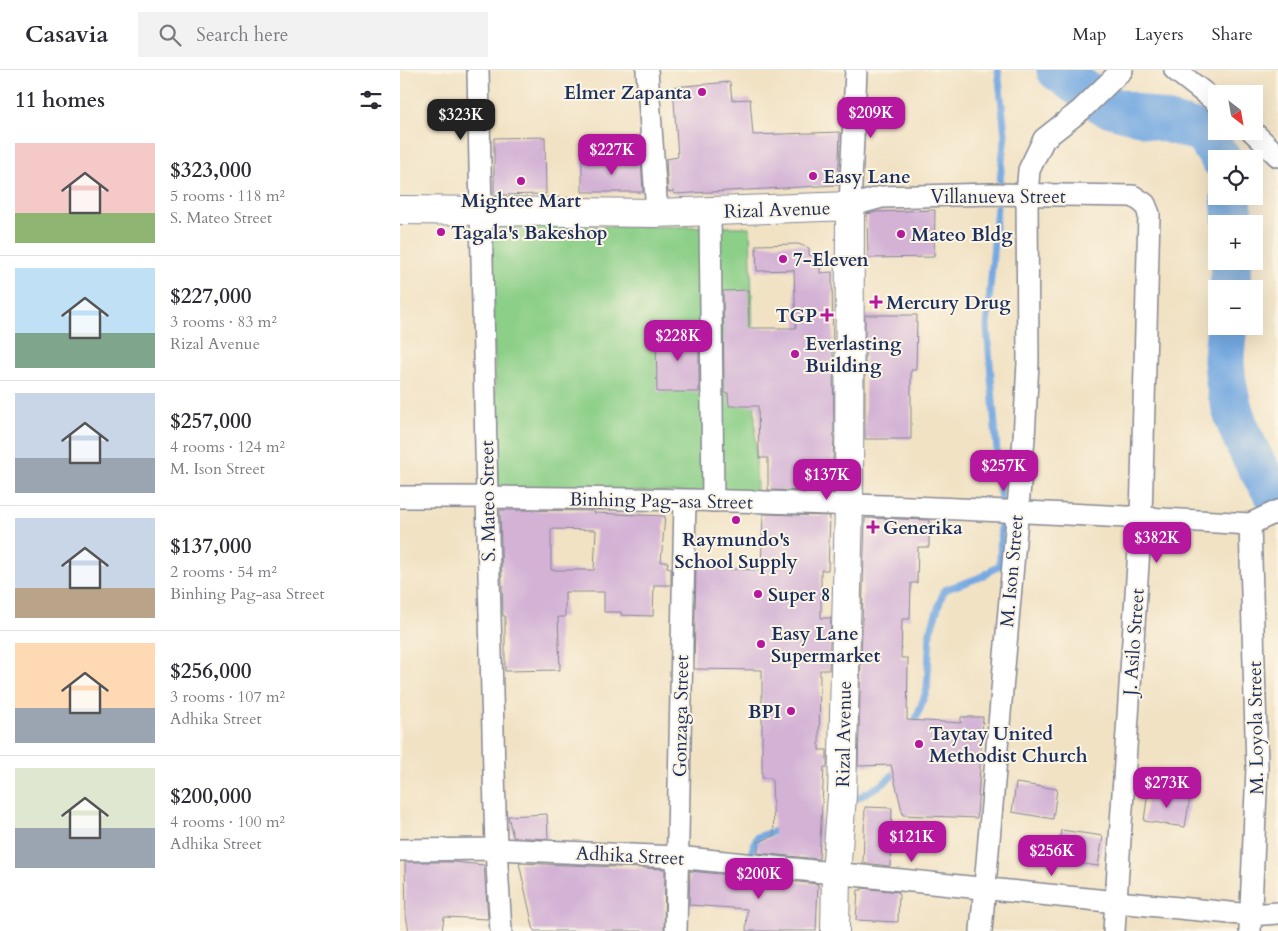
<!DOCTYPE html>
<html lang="en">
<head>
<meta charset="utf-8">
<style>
	:root { --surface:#fff; --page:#f2f2f3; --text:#2b2b33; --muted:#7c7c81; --line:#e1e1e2; --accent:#b5179e }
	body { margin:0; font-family:Cardo,serif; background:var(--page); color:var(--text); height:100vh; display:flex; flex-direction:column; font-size:19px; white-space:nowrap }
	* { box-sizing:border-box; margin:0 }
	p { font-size:16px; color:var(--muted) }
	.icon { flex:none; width:28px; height:28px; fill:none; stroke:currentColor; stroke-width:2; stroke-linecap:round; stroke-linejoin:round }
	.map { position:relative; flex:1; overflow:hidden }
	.panel { display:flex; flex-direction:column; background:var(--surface); width:400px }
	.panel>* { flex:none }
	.needle { width:32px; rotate:149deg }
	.buttons { position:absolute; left:808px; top:15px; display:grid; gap:10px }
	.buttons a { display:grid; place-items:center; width:55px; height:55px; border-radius:0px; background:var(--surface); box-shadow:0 5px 20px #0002; font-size:25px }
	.price { position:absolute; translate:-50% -42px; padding:0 11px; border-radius:10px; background:var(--accent); color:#fff; font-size:16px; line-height:32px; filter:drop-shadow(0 1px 2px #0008) }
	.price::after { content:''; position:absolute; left:50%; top:30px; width:15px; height:11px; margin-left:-8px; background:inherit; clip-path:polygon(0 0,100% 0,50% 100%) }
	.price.selected { background:#222; color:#fff }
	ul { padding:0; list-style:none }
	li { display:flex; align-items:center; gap:15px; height:125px; padding:0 15px }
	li+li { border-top:1px solid var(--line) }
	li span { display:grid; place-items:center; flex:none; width:140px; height:100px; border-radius:0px; color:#555 }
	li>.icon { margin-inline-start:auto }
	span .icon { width:60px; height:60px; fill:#fffc; stroke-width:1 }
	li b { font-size:21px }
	h2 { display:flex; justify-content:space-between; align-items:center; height:60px; padding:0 15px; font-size:21px }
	header { display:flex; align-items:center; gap:30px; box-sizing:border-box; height:70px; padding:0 25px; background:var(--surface); border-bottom:1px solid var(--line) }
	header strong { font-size:24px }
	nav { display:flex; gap:28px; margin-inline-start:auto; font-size:18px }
	.search { width:350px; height:45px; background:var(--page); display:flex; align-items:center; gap:12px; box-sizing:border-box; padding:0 18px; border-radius:0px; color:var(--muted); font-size:19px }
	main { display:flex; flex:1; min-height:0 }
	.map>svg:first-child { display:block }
</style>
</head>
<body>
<header>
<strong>Casavia</strong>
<div class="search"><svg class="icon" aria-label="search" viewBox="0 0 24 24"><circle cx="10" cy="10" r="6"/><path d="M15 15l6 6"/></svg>Search here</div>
<nav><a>Map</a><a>Layers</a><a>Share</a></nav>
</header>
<main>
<section class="panel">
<h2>11 homes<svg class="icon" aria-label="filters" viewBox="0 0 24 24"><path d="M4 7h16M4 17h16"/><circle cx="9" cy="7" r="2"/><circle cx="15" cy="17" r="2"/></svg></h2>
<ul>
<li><span style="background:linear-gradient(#f6c9c9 70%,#8fb573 0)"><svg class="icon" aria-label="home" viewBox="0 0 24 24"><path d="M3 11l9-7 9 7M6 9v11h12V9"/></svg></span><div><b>$323,000</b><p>5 rooms · 118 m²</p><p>S. Mateo Street</p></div></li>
<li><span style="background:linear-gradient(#bfe0f5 65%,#7fa58c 0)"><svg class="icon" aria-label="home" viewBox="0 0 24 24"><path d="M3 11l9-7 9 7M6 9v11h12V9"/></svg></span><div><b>$227,000</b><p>3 rooms · 83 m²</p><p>Rizal Avenue</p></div></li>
<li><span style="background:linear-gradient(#c9d6e8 65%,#9aa5b1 0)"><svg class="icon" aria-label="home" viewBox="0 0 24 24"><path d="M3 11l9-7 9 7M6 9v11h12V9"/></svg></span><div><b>$257,000</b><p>4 rooms · 124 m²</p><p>M. Ison Street</p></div></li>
<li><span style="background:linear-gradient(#c9d6e8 70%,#b9a48a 0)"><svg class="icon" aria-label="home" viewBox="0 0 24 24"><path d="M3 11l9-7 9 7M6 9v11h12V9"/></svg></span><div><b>$137,000</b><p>2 rooms · 54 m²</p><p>Binhing Pag-asa Street</p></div></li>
<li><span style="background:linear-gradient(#ffd9b3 65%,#9aa5b1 0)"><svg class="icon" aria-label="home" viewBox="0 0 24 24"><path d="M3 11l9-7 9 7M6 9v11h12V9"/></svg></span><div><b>$256,000</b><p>3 rooms · 107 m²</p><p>Adhika Street</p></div></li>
<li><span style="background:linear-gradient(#dfe7d0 60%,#9aa5b1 0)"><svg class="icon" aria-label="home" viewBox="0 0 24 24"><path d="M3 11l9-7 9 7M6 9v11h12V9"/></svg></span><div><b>$200,000</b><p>4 rooms · 100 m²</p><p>Adhika Street</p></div></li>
</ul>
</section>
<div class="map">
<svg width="878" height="861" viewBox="0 0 878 861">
	<rect width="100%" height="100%" fill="#fcf5e5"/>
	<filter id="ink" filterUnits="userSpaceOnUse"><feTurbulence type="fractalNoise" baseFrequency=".02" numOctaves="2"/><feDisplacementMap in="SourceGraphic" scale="10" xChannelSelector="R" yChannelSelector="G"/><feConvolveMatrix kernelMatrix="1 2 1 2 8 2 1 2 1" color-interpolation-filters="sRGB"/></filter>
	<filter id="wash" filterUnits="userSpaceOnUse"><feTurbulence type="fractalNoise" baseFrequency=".0096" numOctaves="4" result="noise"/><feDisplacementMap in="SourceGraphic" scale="20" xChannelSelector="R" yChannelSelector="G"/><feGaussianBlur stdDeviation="1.12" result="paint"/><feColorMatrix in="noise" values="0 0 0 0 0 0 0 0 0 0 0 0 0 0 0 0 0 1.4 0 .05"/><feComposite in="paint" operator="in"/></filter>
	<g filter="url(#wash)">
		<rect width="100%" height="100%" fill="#f1e2c4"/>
		<!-- park -->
		<polygon fill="#8ccf88" stroke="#547f73" points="91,156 350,157 357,424 98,418"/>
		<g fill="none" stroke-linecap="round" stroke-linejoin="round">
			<!-- stream -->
			<g stroke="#74a9e1" stroke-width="7">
				<polyline points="598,0 605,64 600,110"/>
				<polyline points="597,137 587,256 601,432"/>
				<polyline points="516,649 527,619 530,562 544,520 581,507 600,495 601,448"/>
				<polyline points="450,732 483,714 499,699"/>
				<polyline points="350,786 357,767 381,759"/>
			</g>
			<!-- river -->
			<g stroke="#74a9e1" stroke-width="41">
				<polyline points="657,0 704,35 802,62 821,89"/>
				<polyline points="831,126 833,154"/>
				<polyline points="830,219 832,191"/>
				<path d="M827,256C826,267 824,280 824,291C826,342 849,388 878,429"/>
			</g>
		</g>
		<g id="blocks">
			<!-- building -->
			<g fill="#d3b2d6" fill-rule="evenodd">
				<polygon points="330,12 332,30 350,29 353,65 440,62 438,115 274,124 274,121 268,122 266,89 278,87 273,17"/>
				<polygon points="145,67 146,124 94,125 94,68"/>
				<polygon points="182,90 241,90 243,122 182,122"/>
				<polygon points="535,140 534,187 468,188 467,144 476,142"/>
				<polygon points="398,174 409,178 409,185 420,186 420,203 432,202 434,369 431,421 368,420 368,388 359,388 358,336 329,336 328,323 324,323 323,221 348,220 349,258 396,258 394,200 357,201 356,175"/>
				<polygon points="465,245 517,245 516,300 511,300 511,369 465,369"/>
				<polygon points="295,261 299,261 299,322 257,322 256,262"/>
				<path d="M100,440L194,441V443L265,446L261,492H268L267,497L271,498V515H254L253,546L221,545V542H204V522H165V547H158L160,600L105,601V546H103ZM151,459L196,460L194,500H151Z"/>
				<polygon points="363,444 430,446 428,500 421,500 421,548 431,548 429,600 420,600 419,680 427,680 427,697 424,697 419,789 358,783 358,772 374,766 372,708 362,708 362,600 294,599 296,498 361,500"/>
				<polygon points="465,448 529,450 529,477 518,477 517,513 511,513 510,549 502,549 501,588 508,588 507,650 561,653 561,647 583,647 577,748 503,745 491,695 458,696"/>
				<polygon points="616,713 657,719 653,749 612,742"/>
				<polygon points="748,721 790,727 785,757 744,751"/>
				<polygon points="465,737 492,738 490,796 463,793"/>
				<polygon points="147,744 148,769 113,767 108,746"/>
				<polygon points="661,760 703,766 698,796 657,790"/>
				<polygon points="5,792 54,792 84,795 88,849 44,847 42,861 9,861 6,846"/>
				<polygon points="119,793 265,799 264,861 134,861"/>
				<polygon points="290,801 418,814 416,861 346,861 347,839 289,835"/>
				<polygon points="462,818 499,822 498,852 456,850 458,820 462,820"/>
			</g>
		</g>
	</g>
	<g filter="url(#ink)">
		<use href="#blocks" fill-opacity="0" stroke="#868891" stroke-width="1"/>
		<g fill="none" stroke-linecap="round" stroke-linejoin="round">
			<!-- minor casing -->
			<g stroke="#868891" stroke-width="24">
				<g id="minor">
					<polyline points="78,0 87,427 96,779 101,861"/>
					<polyline points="247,0 257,143"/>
					<polyline points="456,0 450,136 482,127 590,124 733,126 745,134 749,144 741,448 714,861"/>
					<polyline points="775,0 816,32"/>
					<polyline points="852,61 878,86"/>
					<polyline points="310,142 313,431"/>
					<path d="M0,427C283,426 567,437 850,454L878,441"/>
					<polyline points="0,780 96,779 277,787 717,832 851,845 878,843"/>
					<polyline points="276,861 285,431"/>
					<polyline points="581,861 624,368 628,292 627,125 629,100 644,69 681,40 722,0"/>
					<polyline points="850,861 857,698 850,454"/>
				</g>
			</g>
			<!-- secondary casing -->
			<g stroke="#868891" stroke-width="30">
				<polyline id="secondary" points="0,140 257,143 450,136 449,435 442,726 436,804 435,861"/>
			</g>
			<!-- minor -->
			<use href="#minor" stroke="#fff" stroke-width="21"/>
			<!-- secondary -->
			<use href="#secondary" stroke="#fff" stroke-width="28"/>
		</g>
	</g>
	<!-- markers -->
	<g fill="#b5179e" stroke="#fcf5e5" stroke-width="2">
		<circle cx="302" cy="22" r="5"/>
		<circle cx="413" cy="106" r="5"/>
		<circle cx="121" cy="111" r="5"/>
		<circle cx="41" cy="162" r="5"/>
		<circle cx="501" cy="164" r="5"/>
		<circle cx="383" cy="189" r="5"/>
		<path d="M473.5 224.5h5v5h5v5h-5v5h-5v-5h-5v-5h5z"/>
		<path d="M424.5 237.5h5v5h5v5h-5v5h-5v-5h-5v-5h5z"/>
		<circle cx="395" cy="284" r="5"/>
		<circle cx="336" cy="450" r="5"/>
		<path d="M470.5 449.5h5v5h5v5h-5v5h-5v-5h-5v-5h5z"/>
		<circle cx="358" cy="524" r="5"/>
		<circle cx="361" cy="574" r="5"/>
		<circle cx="391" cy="641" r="5"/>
		<circle cx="519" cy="674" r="5"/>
	</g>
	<g text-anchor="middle" stroke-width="4" stroke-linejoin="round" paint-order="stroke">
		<!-- poi labels -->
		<g font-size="19" font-weight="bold" fill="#1b2f5e" stroke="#fcf5e5" text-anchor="start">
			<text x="292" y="29" text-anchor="end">Elmer Zapanta</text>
			<text x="423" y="113">Easy Lane</text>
			<text x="121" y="137" text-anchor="middle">Mightee Mart</text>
			<text x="51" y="169">Tagala's Bakeshop</text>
			<text x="511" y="171">Mateo Bldg</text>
			<text x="393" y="196">7-Eleven</text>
			<text x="486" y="239">Mercury Drug</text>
			<text x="417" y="252" text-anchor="end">TGP</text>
			<text x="405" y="280">Everlasting<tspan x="405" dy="22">Building</tspan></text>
			<text x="483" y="464">Generika</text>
			<text x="336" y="476" text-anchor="middle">Raymundo's<tspan x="336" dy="22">School Supply</tspan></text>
			<text x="368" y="531">Super 8</text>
			<text x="371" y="570">Easy Lane<tspan x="371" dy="22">Supermarket</tspan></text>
			<text x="381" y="648" text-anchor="end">BPI</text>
			<text x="529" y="670">Taytay United<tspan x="529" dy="22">Methodist Church</tspan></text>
		</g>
		<!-- street labels -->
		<g font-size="19" fill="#1b2f5e" stroke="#fcf5e5">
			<text x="598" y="133">Villanueva Street</text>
			<text transform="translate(377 139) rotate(-2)" y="7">Rizal Avenue</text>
			<text transform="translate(261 430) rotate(1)" y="7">Binhing Pag-asa Street</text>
			<text transform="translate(87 431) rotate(-91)" y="7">S. Mateo Street</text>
			<text transform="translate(611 501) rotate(-85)" y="7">M. Ison Street</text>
			<text transform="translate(733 572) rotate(-86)" y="7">J. Asilo Street</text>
			<text transform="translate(280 646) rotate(-89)" y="7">Gonzaga Street</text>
			<text transform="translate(855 658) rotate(-91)" y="7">M. Loyola Street</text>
			<text transform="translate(443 664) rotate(-89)" y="7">Rizal Avenue</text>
			<text transform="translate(230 785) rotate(3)" y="7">Adhika Street</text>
		</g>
	</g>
</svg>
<div class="buttons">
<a><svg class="needle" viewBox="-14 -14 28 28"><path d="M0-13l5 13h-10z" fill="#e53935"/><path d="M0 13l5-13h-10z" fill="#7c7c81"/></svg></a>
<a><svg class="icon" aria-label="locate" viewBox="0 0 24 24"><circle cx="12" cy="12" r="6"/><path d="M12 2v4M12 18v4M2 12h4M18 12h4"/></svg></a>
<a>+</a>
<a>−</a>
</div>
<b class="price" style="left:471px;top:69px">$209K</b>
<b class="price selected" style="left:61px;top:71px">$323K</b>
<b class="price" style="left:212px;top:106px">$227K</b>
<b class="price" style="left:278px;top:292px">$228K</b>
<b class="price" style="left:604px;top:422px">$257K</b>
<b class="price" style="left:427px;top:431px">$137K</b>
<b class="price" style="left:757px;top:494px">$382K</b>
<b class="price" style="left:767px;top:739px">$273K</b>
<b class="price" style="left:512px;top:793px">$121K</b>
<b class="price" style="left:652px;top:807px">$256K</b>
<b class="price" style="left:359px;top:830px">$200K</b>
</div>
</main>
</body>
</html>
